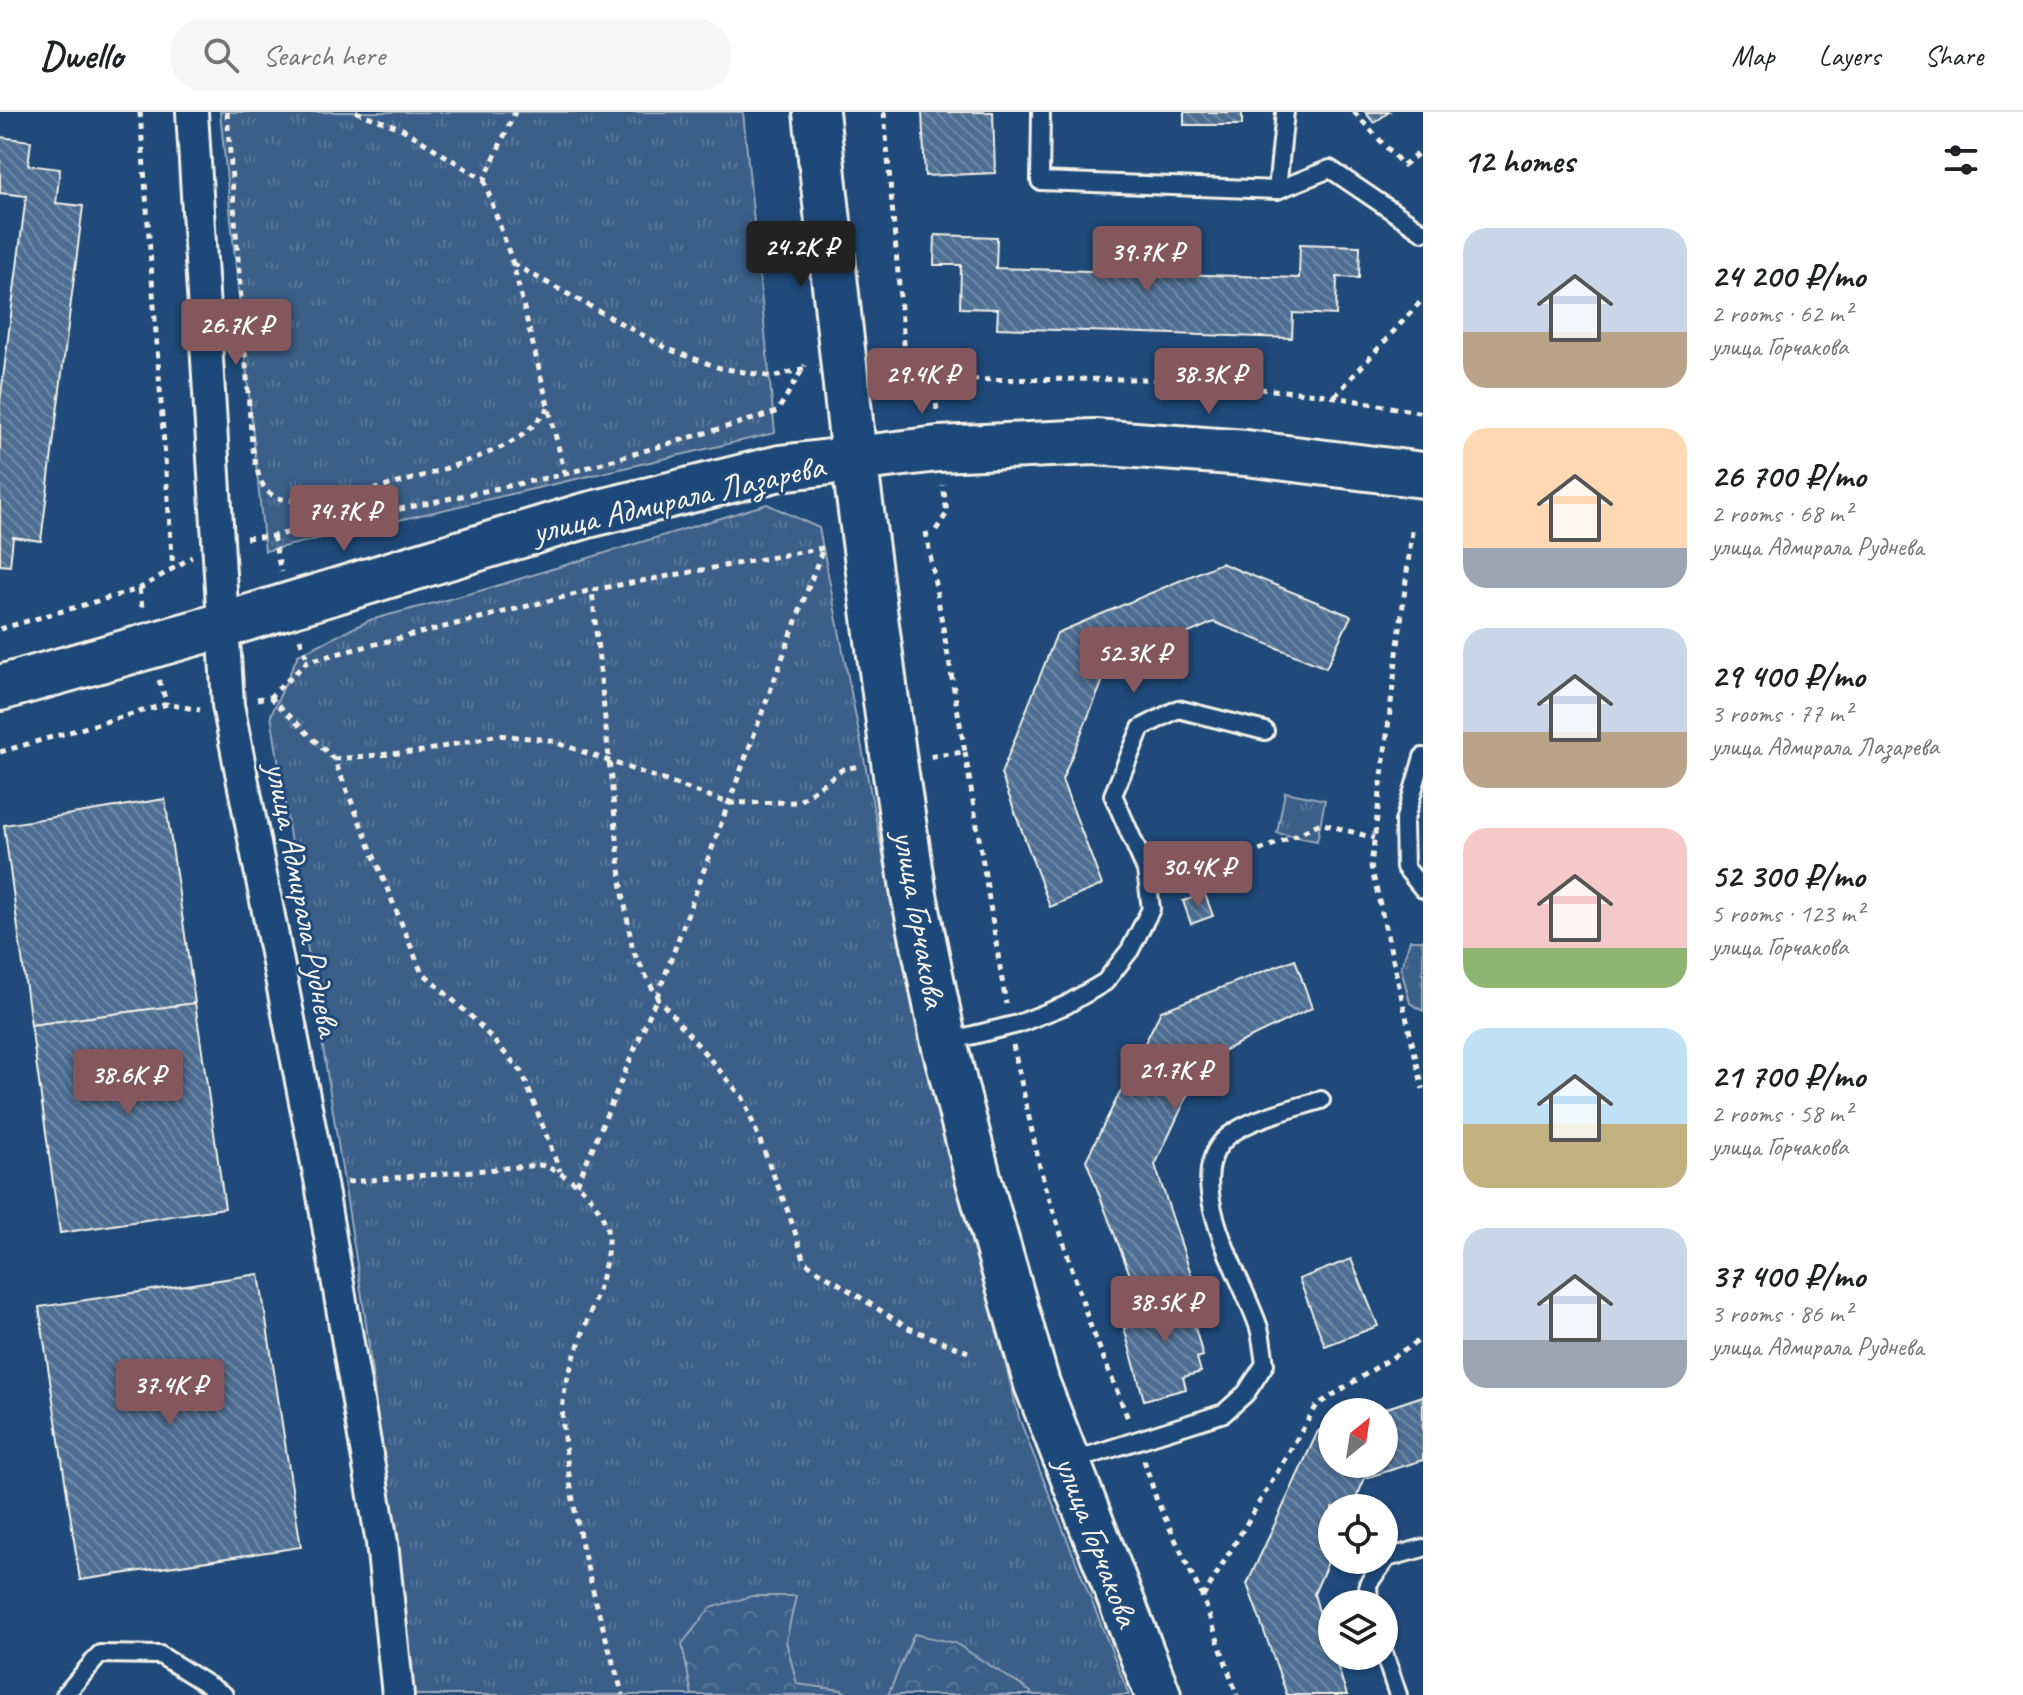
<!DOCTYPE html>
<html lang="en">
<head>
<meta charset="utf-8">
<style>
	:root { --surface:#fff; --page:#f6f6f6; --text:#202124; --muted:#757577; --line:#e0e0e0; --accent:#84575d }
	body { margin:0; font-family:Caveat,sans-serif; background:var(--page); color:var(--text); height:100vh; display:flex; flex-direction:column; font-size:30px; white-space:nowrap }
	* { box-sizing:border-box; margin:0 }
	p { font-size:26px; color:var(--muted) }
	.icon { flex:none; width:44px; height:44px; fill:none; stroke:currentColor; stroke-width:2; stroke-linecap:round; stroke-linejoin:round }
	.map { position:relative; flex:1; overflow:hidden }
	.side { display:flex; flex-direction:column; background:var(--surface); width:600px }
	.side>* { flex:none }
	.needle { width:52px; rotate:30deg }
	.tools { position:absolute; left:1318px; top:1286px; display:grid; gap:16px }
	.tools a { display:grid; place-items:center; width:80px; height:80px; border-radius:50%; background:var(--surface); box-shadow:0 2px 6px #0004; font-size:40px }
	.price { position:absolute; translate:-50% -68px; padding:0 18px; border-radius:8px; background:var(--accent); color:#fff; font-size:26px; line-height:52px; filter:drop-shadow(0 2px 4px #0008) }
	.price::after { content:''; position:absolute; left:50%; top:48px; width:24px; height:18px; margin-left:-12px; background:inherit; clip-path:polygon(0 0,100% 0,50% 100%) }
	.price.on { background:#222; color:#fff }
	ul { padding:0; list-style:none }
	li { display:flex; align-items:center; gap:24px; height:200px; padding:0 40px }
	li span { display:grid; place-items:center; flex:none; width:224px; height:160px; border-radius:24px; color:#555 }
	li>.icon { margin-inline-start:auto }
	span .icon { width:96px; height:96px; fill:#fffc; stroke-width:1 }
	li b { font-size:34px }
	h2 { display:flex; justify-content:space-between; align-items:center; height:96px; padding:0 40px; font-size:34px }
	header { display:flex; align-items:center; gap:48px; box-sizing:border-box; height:112px; padding:0 40px; background:var(--surface); border-bottom:2px solid var(--line) }
	header strong { font-size:38px }
	nav { display:flex; gap:44px; margin-inline-start:auto; font-size:28px }
	.search { width:560px; height:72px; background:var(--page); display:flex; align-items:center; gap:20px; box-sizing:border-box; padding:0 28px; border-radius:32px; color:var(--muted); font-size:30px }
	main { display:flex; flex:1; min-height:0 }
	.map>svg:first-child { display:block }
</style>
</head>
<body>
<header>
<strong>Dwello</strong>
<div class="search"><svg class="icon" aria-label="search" viewBox="0 0 24 24"><circle cx="10" cy="10" r="6"/><path d="M15 15l6 6"/></svg>Search here</div>
<nav><a>Map</a><a>Layers</a><a>Share</a></nav>
</header>
<main>
<div class="map">
<svg width="1423" height="1583" viewBox="0 0 1423 1583">
	<defs>
		<pattern id="grass-tufts" width="24" height="20" patternUnits="userSpaceOnUse" patternTransform="scale(2)"><rect width="24" height="20" fill="#3a5f88"/><path d="M3 7l-1-3M5 7V3M7 7l1-3M15 17l-1-3M17 17v-4M19 17l1-3" fill="none" stroke="#577699"/></pattern>
		<pattern id="forest-crowns" width="20" height="18" patternUnits="userSpaceOnUse" patternTransform="scale(2)"><rect width="20" height="18" fill="#3a5f88"/><path d="M2 6a3 3 0 1 1 6 0M12 15a3 3 0 1 1 6 0" fill="none" stroke="#577699"/></pattern>
		<pattern id="building-back-hatch" width="6" height="6" patternUnits="userSpaceOnUse" patternTransform="scale(2)"><rect width="6" height="6" fill="#4d6e92"/><path d="M-1 5l2 2M0 0l6 6M5-1l2 2" fill="none" stroke="#708aa6"/></pattern>
	</defs>
	<rect width="100%" height="100%" fill="#1f4a7a"/>
	<filter id="ink" filterUnits="userSpaceOnUse"><feTurbulence type="fractalNoise" baseFrequency=".0125" numOctaves="2"/><feDisplacementMap in="SourceGraphic" scale="16" xChannelSelector="R" yChannelSelector="G"/><feConvolveMatrix kernelMatrix="1 2 1 2 8 2 1 2 1" color-interpolation-filters="sRGB"/></filter>
	<g filter="url(#ink)">
		<!-- grass -->
		<g fill="url(#grass-tufts)" stroke="#97a8b8" stroke-width="2">
			<polygon points="220,0 743,0 775,321 265,439"/>
			<polygon points="767,392 819,416 899,826 1019,1306 1129,1583 412,1583 365,1204 271,603 298,543 370,508 483,478"/>
			<polygon points="1285,680 1325,688 1317,729 1277,721"/>
			<polygon points="1410,828 1423,828 1423,899 1410,891 1401,856"/>
		</g>
		<!-- forest -->
		<g fill="url(#forest-crowns)" stroke="#97a8b8" stroke-width="2">
			<polygon points="752,1484 796,1484 786,1529 797,1572 842,1578 849,1583 692,1583 682,1532 710,1496"/>
			<polygon points="914,1522 955,1531 1031,1580 1030,1583 888,1583"/>
		</g>
		<!-- building -->
		<g fill="url(#building-back-hatch)" stroke="#f4f1e8" stroke-width="2">
			<polygon points="922,0 993,0 995,61 925,64"/>
			<rect x="1184" y="0" width="58" height="13"/>
			<polygon points="1365,0 1389,0 1374,11"/>
			<polygon points="0,25 31,29 28,53 60,57 56,91 83,94 41,429 13,425 10,454 0,453 0,290 26,84 0,81"/>
			<polygon points="935,123 997,125 996,156 1299,166 1300,132 1360,134 1359,166 1337,165 1336,203 1293,201 1292,226 997,216 998,197 960,196 961,153 934,153"/>
			<polygon points="1221,451 1351,504 1326,556 1214,510 1108,556 1062,668 1102,773 1050,795 1001,662 1057,521"/>
			<polygon points="165,687 195,891 31,913 4,713"/>
			<polygon points="1205,782 1213,804 1191,812 1183,789"/>
			<polygon points="1295,847 1312,896 1204,948 1155,1053 1193,1168 1137,1181 1086,1048 1161,899"/>
			<polygon points="195,891 225,1096 60,1121 31,913"/>
			<polygon points="1351,1147 1378,1214 1325,1234 1299,1167"/>
			<polygon points="259,1162 301,1435 80,1468 39,1195"/>
			<polygon points="1183,1172 1203,1244 1197,1246 1201,1260 1183,1265 1186,1277 1144,1288 1124,1216 1152,1209 1145,1182"/>
			<polygon points="1423,1284 1423,1348 1365,1366 1352,1396 1332,1396 1332,1441 1314,1482 1332,1544 1334,1544 1347,1583 1287,1583 1247,1472 1318,1319 1332,1314 1332,1352 1384,1352 1384,1300 1375,1300"/>
		</g>
		<g fill="none" stroke-linecap="round" stroke-linejoin="round">
			<!-- lane casing -->
			<g stroke="#f4f1e8" stroke-width="22">
				<g id="lane">
					<polyline points="1041,0 1040,69 1277,78 1330,57 1423,120"/>
					<polyline points="1277,78 1285,0"/>
					<polyline points="1423,645 1404,710 1405,755 1423,777"/>
					<polyline points="945,930 1018,912 1066,893 1105,870 1130,838 1151,797 1146,758 1113,683 1141,616 1178,597 1265,619"/>
					<path d="M1069,1350L1224,1301L1246,1281L1265,1252C1263,1240 1262,1227 1259,1216C1244,1169 1184,1076 1221,1031C1240,1008 1293,997 1321,988"/>
					<polyline points="1369,1492 1368,1472 1387,1446 1423,1436"/>
					<polyline points="1384,1541 1398,1583"/>
					<polyline points="65,1583 100,1542 160,1543 224,1583"/>
				</g>
			</g>
			<!-- street casing -->
			<g stroke="#f4f1e8" stroke-width="36">
				<polyline id="street" points="192,0 228,593 321,1072 382,1431 398,1583"/>
			</g>
			<!-- secondary casing -->
			<g stroke="#f4f1e8" stroke-width="50">
				<g id="secondary">
					<polyline points="816,0 854,346 894,649 914,783 944,931 979,1069 1037,1272 1158,1583"/>
					<polyline points="0,576 224,513 584,404 780,356 938,337 1094,330 1246,341 1423,363"/>
				</g>
			</g>
			<!-- path -->
			<g stroke="#f4f1e8" stroke-width="5" stroke-dasharray="6 6" stroke-linecap="butt">
				<polyline points="140,0 173,457"/>
				<path d="M227,0L252,333C256,349 257,374 272,383C306,406 464,353 502,335C522,326 535,313 548,296"/>
				<polyline points="356,0 401,16 484,68 515,0"/>
				<polyline points="884,0 905,243 905,268 1142,267 1319,282 1423,301"/>
				<polyline points="1354,0 1403,53 1423,38"/>
				<polyline points="484,68 513,152 565,362"/>
				<polyline points="513,152 668,237 720,256 773,265 805,256"/>
				<polyline points="935,268 937,303"/>
				<polyline points="1335,284 1423,187"/>
				<polyline points="936,418 947,401 943,373"/>
				<polyline points="1412,419 1371,754 1423,977"/>
				<polyline points="926,420 965,640 926,645"/>
				<polyline points="273,424 281,460"/>
				<polyline points="246,426 273,424 565,362 777,300 805,253"/>
				<polyline points="823,436 592,478 622,776 633,839 657,885 743,986 789,1102 805,1150 906,1215 968,1240"/>
				<polyline points="139,477 143,500"/>
				<polyline points="0,517 139,477 192,445"/>
				<polyline points="300,527 308,549"/>
				<polyline points="159,568 167,592"/>
				<polyline points="270,585 334,647 421,859 476,909 522,960 560,1059"/>
				<polyline points="257,587 270,585 308,549 592,478"/>
				<polyline points="0,640 167,592 200,598"/>
				<polyline points="965,640 1006,892"/>
				<polyline points="334,647 423,639 498,623 549,628 729,691 798,690 843,657 861,654"/>
				<polyline points="1170,774 1295,724 1320,711 1374,726"/>
				<polyline points="1013,933 1041,1060 1089,1210 1129,1309"/>
				<path d="M347,1070L541,1053C570,1063 596,1083 606,1114C619,1153 567,1243 563,1290C561,1315 566,1339 569,1363C580,1438 601,1511 623,1583"/>
				<polyline points="577,1072 657,885 823,436"/>
				<polyline points="1144,1348 1157,1389 1203,1486 1237,1583"/>
				<polyline points="1203,1485 1317,1293 1423,1226"/>
			</g>
			<!-- lane -->
			<use href="#lane" stroke="#1f4a7a" stroke-width="16"/>
			<!-- street -->
			<use href="#street" stroke="#1f4a7a" stroke-width="30"/>
			<!-- secondary -->
			<use href="#secondary" stroke="#1f4a7a" stroke-width="44"/>
		</g>
	</g>
	<g text-anchor="middle" stroke-width="6" stroke-linejoin="round" paint-order="stroke">
		<!-- street labels -->
		<g font-size="34" fill="#f4f1e8" stroke="#1f4a7a">
			<text transform="translate(678 386) rotate(-13)" y="12">улица Адмирала Лазарева</text>
			<text transform="translate(304 787) rotate(79)" y="12">улица Адмирала Руднева</text>
			<text transform="translate(921 807) rotate(80)" y="12">улица Горчакова</text>
			<text transform="translate(1098 1429) rotate(69)" y="12">улица Горчакова</text>
		</g>
	</g>
</svg>
<div class="tools">
<a><svg class="needle" viewBox="-14 -14 28 28"><path d="M0-13l5 13h-10z" fill="#e53935"/><path d="M0 13l5-13h-10z" fill="#757577"/></svg></a>
<a><svg class="icon" aria-label="locate" viewBox="0 0 24 24"><circle cx="12" cy="12" r="6"/><path d="M12 2v4M12 18v4M2 12h4M18 12h4"/></svg></a>
<a><svg class="icon" aria-label="layers" viewBox="0 0 24 24"><path d="M12 4l9 5-9 5-9-5zM3 14l9 5 9-5"/></svg></a>
</div>
<b class="price on" style="left:801px;top:177px">24.2K ₽</b>
<b class="price" style="left:1147px;top:182px">39.7K ₽</b>
<b class="price" style="left:236px;top:255px">26.7K ₽</b>
<b class="price" style="left:922px;top:304px">29.4K ₽</b>
<b class="price" style="left:1209px;top:304px">38.3K ₽</b>
<b class="price" style="left:344px;top:441px">74.7K ₽</b>
<b class="price" style="left:1134px;top:583px">52.3K ₽</b>
<b class="price" style="left:1198px;top:797px">30.4K ₽</b>
<b class="price" style="left:1175px;top:1000px">21.7K ₽</b>
<b class="price" style="left:128px;top:1005px">38.6K ₽</b>
<b class="price" style="left:1165px;top:1232px">38.5K ₽</b>
<b class="price" style="left:170px;top:1315px">37.4K ₽</b>
</div>
<section class="side">
<h2>12 homes<svg class="icon" aria-label="filters" viewBox="0 0 24 24"><path d="M4 7h16M4 17h16"/><circle cx="9" cy="7" r="2"/><circle cx="15" cy="17" r="2"/></svg></h2>
<ul>
<li><span style="background:linear-gradient(#c9d6e8 65%,#b9a48a 0)"><svg class="icon" aria-label="home" viewBox="0 0 24 24"><path d="M3 11l9-7 9 7M6 9v11h12V9"/></svg></span><div><b>24 200 ₽/mo</b><p>2 rooms · 62 m²</p><p>улица Горчакова</p></div></li>
<li><span style="background:linear-gradient(#ffd9b3 75%,#9aa5b1 0)"><svg class="icon" aria-label="home" viewBox="0 0 24 24"><path d="M3 11l9-7 9 7M6 9v11h12V9"/></svg></span><div><b>26 700 ₽/mo</b><p>2 rooms · 68 m²</p><p>улица Адмирала Руднева</p></div></li>
<li><span style="background:linear-gradient(#c9d6e8 65%,#b9a48a 0)"><svg class="icon" aria-label="home" viewBox="0 0 24 24"><path d="M3 11l9-7 9 7M6 9v11h12V9"/></svg></span><div><b>29 400 ₽/mo</b><p>3 rooms · 77 m²</p><p>улица Адмирала Лазарева</p></div></li>
<li><span style="background:linear-gradient(#f6c9c9 75%,#8fb573 0)"><svg class="icon" aria-label="home" viewBox="0 0 24 24"><path d="M3 11l9-7 9 7M6 9v11h12V9"/></svg></span><div><b>52 300 ₽/mo</b><p>5 rooms · 123 m²</p><p>улица Горчакова</p></div></li>
<li><span style="background:linear-gradient(#bfe0f5 60%,#c2b280 0)"><svg class="icon" aria-label="home" viewBox="0 0 24 24"><path d="M3 11l9-7 9 7M6 9v11h12V9"/></svg></span><div><b>21 700 ₽/mo</b><p>2 rooms · 58 m²</p><p>улица Горчакова</p></div></li>
<li><span style="background:linear-gradient(#c9d6e8 70%,#9aa5b1 0)"><svg class="icon" aria-label="home" viewBox="0 0 24 24"><path d="M3 11l9-7 9 7M6 9v11h12V9"/></svg></span><div><b>37 400 ₽/mo</b><p>3 rooms · 86 m²</p><p>улица Адмирала Руднева</p></div></li>
</ul>
</section>
</main>
</body>
</html>
